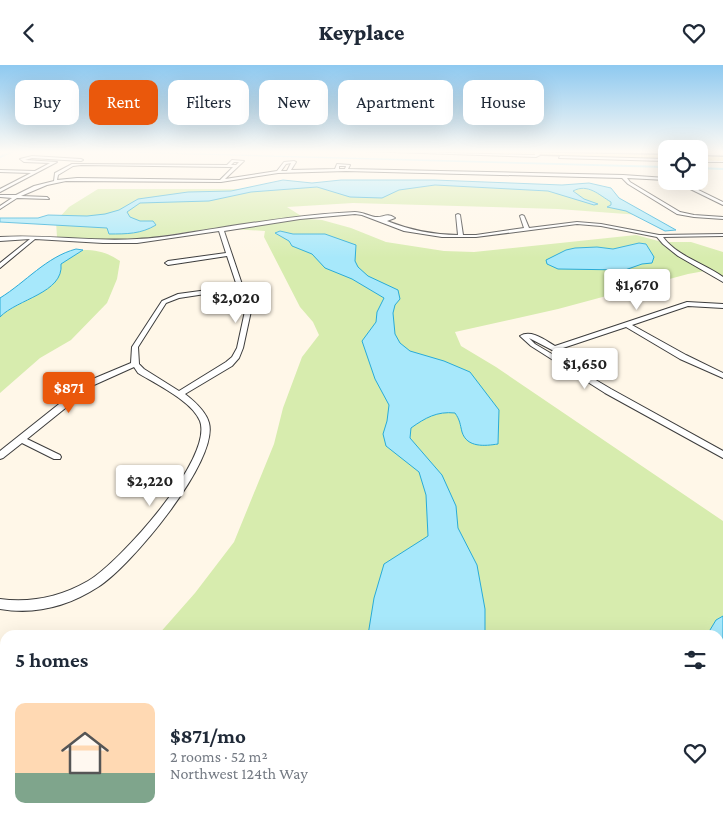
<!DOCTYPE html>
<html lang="en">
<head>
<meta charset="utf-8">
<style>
	:root { --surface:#fff; --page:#f2f2f3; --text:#1f2937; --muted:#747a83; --line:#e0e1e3; --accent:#ea580c }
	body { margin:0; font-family:"Crimson Pro",serif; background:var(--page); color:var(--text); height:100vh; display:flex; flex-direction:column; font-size:19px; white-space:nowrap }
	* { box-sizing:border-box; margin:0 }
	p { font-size:16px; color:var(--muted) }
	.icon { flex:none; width:28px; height:28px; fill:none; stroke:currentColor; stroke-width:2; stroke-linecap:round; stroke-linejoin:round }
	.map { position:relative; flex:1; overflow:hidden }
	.details { position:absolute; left:0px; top:565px; width:724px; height:196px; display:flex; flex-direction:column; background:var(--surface); border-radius:15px 15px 0 0; box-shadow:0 5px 20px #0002 }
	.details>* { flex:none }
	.banner { position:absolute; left:15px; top:15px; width:694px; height:45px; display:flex; gap:10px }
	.tools { position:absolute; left:658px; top:75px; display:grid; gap:10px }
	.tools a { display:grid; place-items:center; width:50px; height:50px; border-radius:10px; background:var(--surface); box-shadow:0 5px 20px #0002; font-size:25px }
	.price { position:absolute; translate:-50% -42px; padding:0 11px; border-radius:5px; background:#fff; color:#222; font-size:16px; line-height:32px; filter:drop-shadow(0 1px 2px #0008) }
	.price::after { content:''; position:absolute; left:50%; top:30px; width:15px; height:11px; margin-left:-8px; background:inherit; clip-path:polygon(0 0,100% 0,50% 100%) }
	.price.active { background:var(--accent); color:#fff }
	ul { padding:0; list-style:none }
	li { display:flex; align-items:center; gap:15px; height:125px; padding:0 15px }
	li+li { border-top:1px solid var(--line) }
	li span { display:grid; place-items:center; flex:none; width:140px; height:100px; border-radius:10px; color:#555 }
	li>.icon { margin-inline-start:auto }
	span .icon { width:60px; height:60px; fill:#fffc; stroke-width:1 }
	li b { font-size:21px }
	h2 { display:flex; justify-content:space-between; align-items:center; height:60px; padding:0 15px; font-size:21px }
	.chip { padding:0 18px; border-radius:10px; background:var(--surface); box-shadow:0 5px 20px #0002; font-size:18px; line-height:45px }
	.chip.active { background:var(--accent); color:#fff }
	header { display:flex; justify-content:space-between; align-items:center; height:65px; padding:0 15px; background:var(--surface); font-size:22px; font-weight:800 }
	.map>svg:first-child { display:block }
</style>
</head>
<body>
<header><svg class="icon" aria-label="back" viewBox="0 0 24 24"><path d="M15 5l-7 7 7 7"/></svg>Keyplace<svg class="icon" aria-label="heart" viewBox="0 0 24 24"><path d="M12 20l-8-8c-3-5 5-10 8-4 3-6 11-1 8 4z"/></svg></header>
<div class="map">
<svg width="723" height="761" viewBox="0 0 723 761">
	<rect width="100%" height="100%" fill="#fff7e8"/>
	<!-- green -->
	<g fill="#d7ecae">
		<polygon points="360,117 598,124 640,150 558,144 353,138 287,142 306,154 322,155 351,163 386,177 444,186 474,187 636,170 662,177 691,177 723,187 723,215 710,205 688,209 558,244 455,267 461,281 496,302 723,456 723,712 719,708 719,570 158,570 195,528 234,477 274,379 283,343 302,292 319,270 313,257 300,242 264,172 265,166 215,163 147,173 98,175 57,172 56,156 69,142 98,124 249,124"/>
		<path d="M83,185C99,185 108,188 120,196L117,214L107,238L71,275L40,293L0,328V252C17,235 64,227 61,199Z"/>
		<polygon points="5,679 5,756 314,756 311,761 0,761 0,681"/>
	</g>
	<!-- water -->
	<g fill="#a7e8fb" stroke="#28abd8">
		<path d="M283,115L312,118L341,115H434L562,120L589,118L611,123L619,133L676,165L665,166L626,146L607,142L611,140V137C599,130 588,118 573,126L584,134L598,139L594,140L548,126L435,120L399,125L382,133L350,132L317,122L251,127L209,136L140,138L127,147L130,152L140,156H153L156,160C141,169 127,169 109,169L107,163L0,157V153H38L48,150L87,151L105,149L119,145L138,134L188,127L231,126Z"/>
		<path d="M280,166L293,169H325L356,180L355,196L358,202L368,211L398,225L400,234L395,240L393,248L395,269L400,278L410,286L444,296L470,307L499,345L498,379C485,381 467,383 462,367C460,359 460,355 455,348C437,346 425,353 411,363L410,373L442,410L456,441L458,463L477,500L485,544V570H368L374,533L384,499L428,471L426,430L419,407L386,381L383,369L387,356L389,340L375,314L362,276L376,257L377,247L384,233L352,214L325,203L312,189L292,181L289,176L275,168Z"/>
		<polygon points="639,178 646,179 654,192 652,198 642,199 625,205 558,204 547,199 546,195 566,185 575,183 597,182 613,184"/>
		<path d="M76,184L83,185L61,199C64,228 17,234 0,252V233C26,217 46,192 76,184Z"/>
		<polygon points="723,551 723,611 719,604 719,570 707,570 716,555"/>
	</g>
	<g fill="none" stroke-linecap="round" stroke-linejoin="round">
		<!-- canal -->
		<g fill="#a7e8fb" fill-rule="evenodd">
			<polygon points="11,86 16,86 0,93 0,91"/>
			<polygon points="106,86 666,101 666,103 108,87"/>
			<polygon points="699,102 723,103 723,105 699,104"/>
		</g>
		<!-- street casing -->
		<g stroke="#3d3d3d" stroke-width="2">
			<g id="street">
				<polygon points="364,86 535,90 535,87 537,86 540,90 536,92"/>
				<polygon points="700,86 704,86 707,88 704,89"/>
				<polygon points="32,91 81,94 83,95 81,96 32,93 25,95 57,97 0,127 0,124 31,108 0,107 0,105 35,106 50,98 24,97 20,94"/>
				<polygon points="560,91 666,94 666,96 559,93"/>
				<path d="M232,95L244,96L225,114L277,106L284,97L294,96L296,97L291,105L335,104L337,99L350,100L348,104L623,110L666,113V115L627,113L630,117L680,147L694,150L723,152V154L694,152L677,149L628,119L622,113L346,106L278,108L221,117L66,116L47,120L21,131L47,132L49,134L17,133L0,144V141L12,133L0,132V130H16L34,121L54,116L55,108L72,99L227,100ZM234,97H239L236,100H231ZM291,98L287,106H281L286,99ZM81,100L228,102H233L220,115L77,113L57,115L58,110L73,101ZM339,101H346L345,104H339Z"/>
				<rect x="699" y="95" width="24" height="2"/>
				<polygon points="674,116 680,116 723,137 723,140"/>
				<path d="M355,147C362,147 369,151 375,152C384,153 386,147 395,153L387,156C410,165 434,170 458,170L456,150L458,149L460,150L463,170H476L524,163L520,151L522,150L524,151L529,163L577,157L601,159L659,170L723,169V171L663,172C678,192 704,198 723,212V217L678,191L663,179L657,172L601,161L577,159L476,172H442L404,166L362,150L355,149L300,154L224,166L251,246L243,283L239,293L232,301L185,329C194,336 206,346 209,358C219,396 130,502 98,522C69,541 35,550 0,544V534C31,538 60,532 88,516C119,498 214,393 200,356C192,336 156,319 138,308L134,302L94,320L27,374L60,390L61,392L60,394H54L22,378L3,393L0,394V386L88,316L131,298L132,282L162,236L178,229L237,221L227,191L168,200L165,198L168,196L226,188L219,166L137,178H103L35,174L0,203V198L30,174L0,176V172C46,169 91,177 137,174C164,173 192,167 219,163C264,156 309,149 355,147ZM238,224L245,246L237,283L232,292L226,297L179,326L144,304L139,299L138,282L166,238L179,233Z"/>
				<path d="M687,237L723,239V243L688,241L632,260L686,290L723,308V313L680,294L626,262L554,286L529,273L535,279L611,324L723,386V393L605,328L531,281L520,271C531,264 545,275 555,281Z"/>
			</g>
		</g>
		<!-- secondary casing -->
		<g stroke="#2c2c2c" stroke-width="3">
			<g id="secondary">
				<polygon points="448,86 666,90 666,93 450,87"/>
				<polygon points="699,91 723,92 723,96 699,95"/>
			</g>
		</g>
		<!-- street -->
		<use href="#street" fill="#fff" fill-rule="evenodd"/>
		<!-- secondary -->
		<use href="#secondary" fill="#ffe8a3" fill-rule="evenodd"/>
	</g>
	<!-- sky -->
	<linearGradient id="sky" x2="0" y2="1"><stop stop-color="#8ec9f0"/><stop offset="0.45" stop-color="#fffbf5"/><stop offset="1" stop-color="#fffbf5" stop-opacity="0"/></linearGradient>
	<rect width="723" height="193" fill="url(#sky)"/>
</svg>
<div class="tools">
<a><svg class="icon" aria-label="locate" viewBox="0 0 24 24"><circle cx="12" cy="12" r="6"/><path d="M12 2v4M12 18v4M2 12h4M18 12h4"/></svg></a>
</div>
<b class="price" style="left:637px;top:246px">$1,670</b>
<b class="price" style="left:236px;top:259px">$2,020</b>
<b class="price" style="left:585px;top:325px">$1,650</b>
<b class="price active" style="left:69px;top:349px">$871</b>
<b class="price" style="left:150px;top:442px">$2,220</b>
<div class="banner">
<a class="chip">Buy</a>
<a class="chip active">Rent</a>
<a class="chip">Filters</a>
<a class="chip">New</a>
<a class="chip">Apartment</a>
<a class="chip">House</a>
</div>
<section class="details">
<h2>5 homes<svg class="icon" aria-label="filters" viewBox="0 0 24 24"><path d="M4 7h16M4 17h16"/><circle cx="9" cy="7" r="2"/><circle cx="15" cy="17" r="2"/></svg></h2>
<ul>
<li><span style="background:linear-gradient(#ffd9b3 70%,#7fa58c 0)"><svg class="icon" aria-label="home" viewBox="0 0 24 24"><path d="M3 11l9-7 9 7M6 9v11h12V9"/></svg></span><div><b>$871/mo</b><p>2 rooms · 52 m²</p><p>Northwest 124th Way</p></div><svg class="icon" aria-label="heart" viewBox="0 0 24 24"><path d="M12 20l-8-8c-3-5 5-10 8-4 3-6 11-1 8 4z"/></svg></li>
</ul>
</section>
</div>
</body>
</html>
